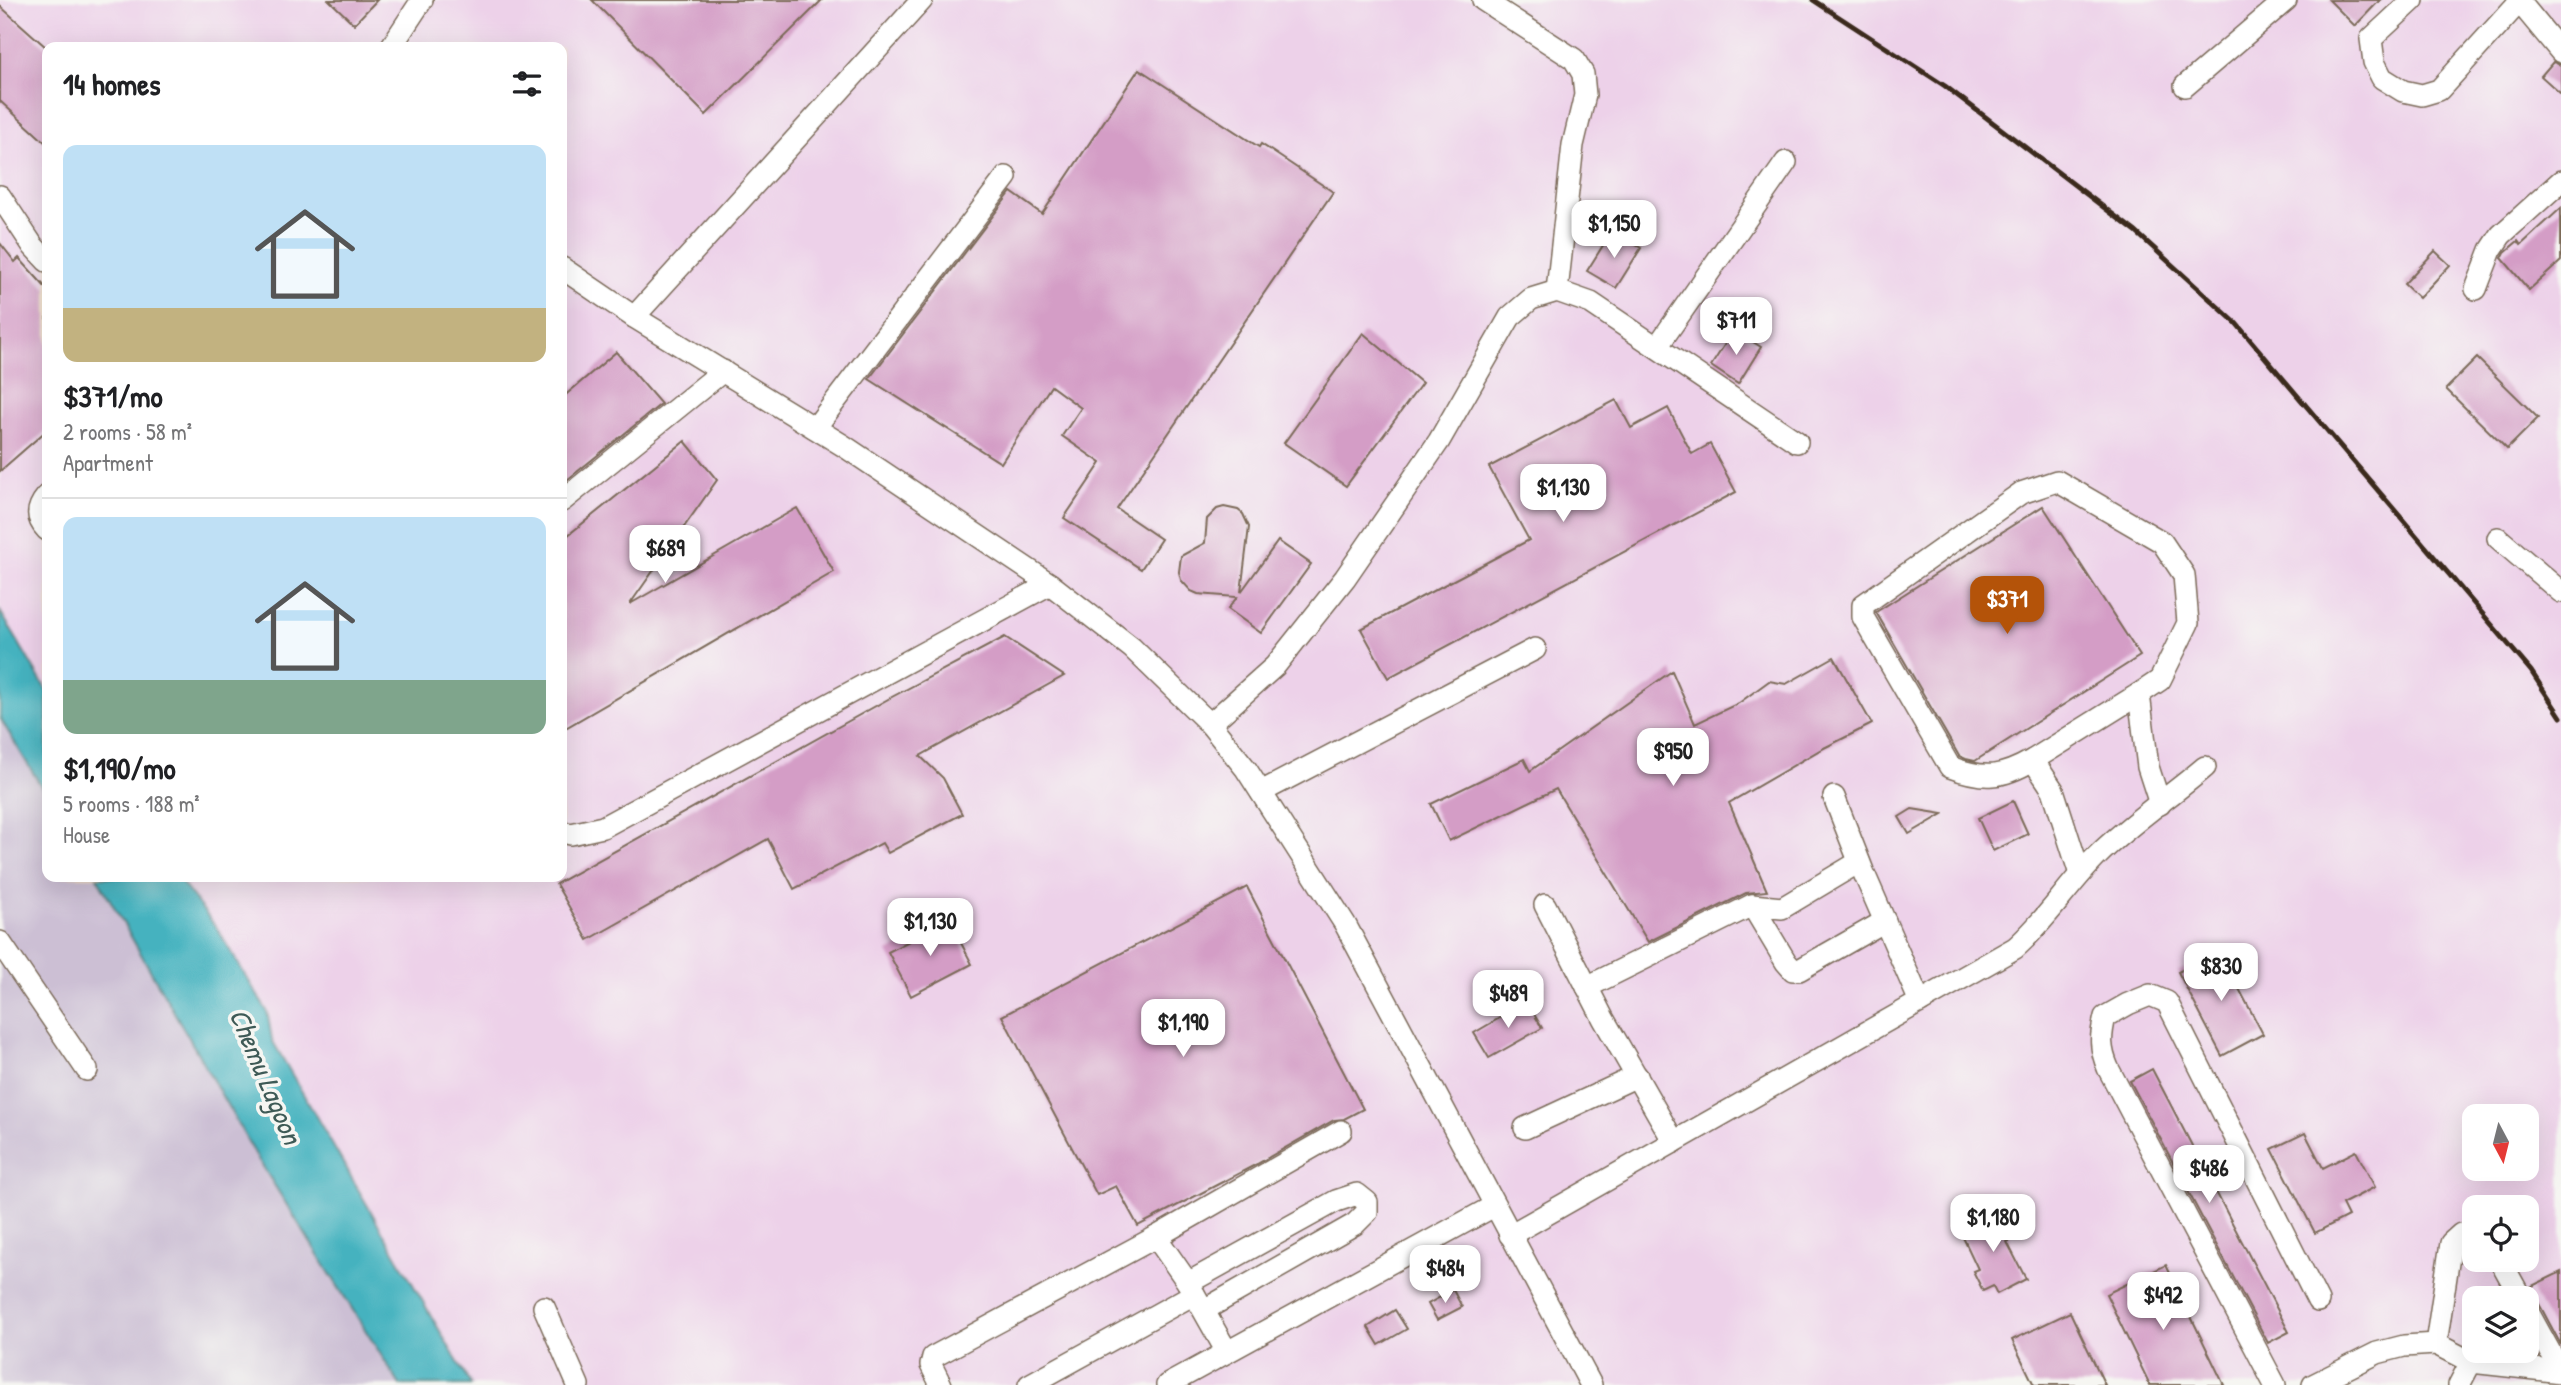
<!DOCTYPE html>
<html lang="en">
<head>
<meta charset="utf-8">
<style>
	:root { --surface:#fff; --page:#f6f6f6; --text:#202124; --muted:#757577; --line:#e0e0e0; --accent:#b45309 }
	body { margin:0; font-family:"Patrick Hand",sans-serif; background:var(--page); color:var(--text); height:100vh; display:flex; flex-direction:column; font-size:26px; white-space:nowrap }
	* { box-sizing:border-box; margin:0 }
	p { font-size:23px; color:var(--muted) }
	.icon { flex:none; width:38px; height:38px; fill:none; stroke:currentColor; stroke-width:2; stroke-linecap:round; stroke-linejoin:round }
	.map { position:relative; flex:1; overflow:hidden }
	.side { position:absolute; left:42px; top:42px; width:525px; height:840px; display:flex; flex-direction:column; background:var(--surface); border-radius:14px; box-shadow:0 7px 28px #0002 }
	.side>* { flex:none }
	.needle { width:46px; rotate:173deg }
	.tools { position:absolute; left:2462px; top:1104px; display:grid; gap:14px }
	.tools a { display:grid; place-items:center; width:77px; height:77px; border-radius:14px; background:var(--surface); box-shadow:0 7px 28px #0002; font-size:35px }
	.price { position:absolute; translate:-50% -60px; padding:0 16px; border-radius:14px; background:#fff; color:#222; font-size:23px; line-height:46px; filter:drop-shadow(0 2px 4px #0008) }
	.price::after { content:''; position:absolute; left:50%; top:42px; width:21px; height:16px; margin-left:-10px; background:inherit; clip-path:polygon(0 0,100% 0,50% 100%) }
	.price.on { background:var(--accent); color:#fff }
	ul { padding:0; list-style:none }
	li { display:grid; align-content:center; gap:14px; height:371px; padding:0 21px }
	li+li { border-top:2px solid var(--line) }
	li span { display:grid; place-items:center; height:217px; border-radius:14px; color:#555 }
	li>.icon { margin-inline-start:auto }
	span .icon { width:126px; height:126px; fill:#fffc; stroke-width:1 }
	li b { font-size:30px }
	h2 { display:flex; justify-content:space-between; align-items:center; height:84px; padding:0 21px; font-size:30px }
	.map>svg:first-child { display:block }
</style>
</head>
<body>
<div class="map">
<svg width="2561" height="1385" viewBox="0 0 2561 1385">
	<rect width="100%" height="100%" fill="#f6f6f2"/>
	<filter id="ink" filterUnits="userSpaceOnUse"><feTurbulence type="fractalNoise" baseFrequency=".0143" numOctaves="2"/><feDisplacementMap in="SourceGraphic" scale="14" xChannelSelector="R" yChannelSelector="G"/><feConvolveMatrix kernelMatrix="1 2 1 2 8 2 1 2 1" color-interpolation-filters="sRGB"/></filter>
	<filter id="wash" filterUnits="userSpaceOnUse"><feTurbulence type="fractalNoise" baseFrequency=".00686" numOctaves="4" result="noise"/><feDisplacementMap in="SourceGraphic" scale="28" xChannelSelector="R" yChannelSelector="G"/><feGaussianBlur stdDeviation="1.57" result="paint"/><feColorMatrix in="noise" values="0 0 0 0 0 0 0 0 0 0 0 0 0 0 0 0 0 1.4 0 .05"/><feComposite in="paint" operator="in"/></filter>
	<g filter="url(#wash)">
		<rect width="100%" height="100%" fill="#f3e0c6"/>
		<!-- built -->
		<path fill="#edd1e9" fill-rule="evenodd" d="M0,0H2561V1385H471L272,1039L267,1011L216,927L177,877H562V47H47V691L0,611ZM2474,1116H2527V1169H2474ZM2474,1208H2527V1260H2474ZM2474,1298H2527V1351H2474Z"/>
		<!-- industrial -->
		<polygon fill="#ccbfd4" points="0,718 47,796 47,877 97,877 258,1159 400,1385 0,1385"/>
		<!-- water -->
		<g fill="#44b2bf" stroke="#406e6e" stroke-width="2">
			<polygon points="0,611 47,691 47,796 0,718"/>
			<polygon points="97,877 177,877 216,927 267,1011 272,1040 471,1385 400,1385 258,1159"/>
		</g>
		<g id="blocks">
			<!-- building -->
			<g fill="#d49dc6">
				<polygon points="329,0 377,0 354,24"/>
				<polygon points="592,0 822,0 706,115"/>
				<polygon points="2329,0 2380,0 2355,26"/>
				<polygon points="0,6 47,48 47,144 0,101"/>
				<polygon points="2553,62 2561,65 2561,94 2541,76"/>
				<polygon points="1139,69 1259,147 1261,144 1333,192 1117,509 1161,539 1141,569 1064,518 1101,463 1062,436 1081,408 1051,386 1001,463 869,379 1011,192 1042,214"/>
				<polygon points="2561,208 2561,261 2529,290 2502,258 2505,252 2518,241 2521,245"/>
				<polygon points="1612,231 1641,248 1616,288 1587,271"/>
				<polygon points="0,243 15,262 19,258 47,289 47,430 0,471"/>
				<polygon points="2435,251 2450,265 2419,298 2404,284"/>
				<polygon points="1734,330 1761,347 1738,384 1711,366"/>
				<polygon points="1363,333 1422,383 1346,486 1284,443"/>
				<polygon points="616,352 661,404 562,484 562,398"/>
				<polygon points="2477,358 2538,418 2507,449 2446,389"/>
				<polygon points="1616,400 1631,428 1668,408 1692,454 1710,444 1736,492 1388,678 1361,629 1529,540 1489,467"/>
				<polygon points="685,441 717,480 630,604 797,508 834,572 562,730 562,540"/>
				<polygon points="2043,506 2140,656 1975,761 1966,759 1959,756 1876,612"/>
				<polygon points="1224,507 1238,510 1243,514 1249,527 1241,592 1278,541 1311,564 1261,633 1228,609 1237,597 1198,594 1191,591 1181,580 1179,572 1181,556 1205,543 1207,519 1217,509"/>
				<polygon points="1005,637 1064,676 920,756 943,778 962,814 888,853 882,843 794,889 768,839 588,940 556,884 890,698"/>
				<polygon points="1834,657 1872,724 1820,750 1729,803 1767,891 1746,893 1648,942 1556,789 1449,841 1431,804 1524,759 1530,771 1672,671 1695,724 1739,703 1769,681 1786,684"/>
				<polygon points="2013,801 2028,834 1993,851 1978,818"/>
				<polygon points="1912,809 1943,814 1909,834 1899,817"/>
				<polygon points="1247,887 1363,1109 1344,1119 1334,1120 1257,1164 1138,1226 1116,1186 1097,1195 1002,1016"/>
				<polygon points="949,920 972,964 911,996 888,952"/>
				<polygon points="2219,951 2263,1034 2222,1056 2178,972"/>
				<polygon points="1527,1002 1542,1028 1489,1058 1474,1033"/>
				<polygon points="2152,1069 2289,1332 2268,1343 2130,1081"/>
				<polygon points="2305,1133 2323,1168 2356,1151 2375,1187 2342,1204 2348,1216 2315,1233 2272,1149"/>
				<polygon points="1997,1212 2011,1240 2007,1242 2026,1279 1997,1294 1993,1286 1983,1291 1973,1271 1978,1269 1960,1231"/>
				<polygon points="2166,1265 2224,1385 2150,1385 2106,1294"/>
				<polygon points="2561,1272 2561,1345 2530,1287"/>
				<polygon points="1453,1290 1462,1307 1437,1320 1428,1304"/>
				<polygon points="1395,1310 1407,1329 1379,1345 1368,1327"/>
				<polygon points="2070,1312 2105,1385 2034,1385 2012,1340"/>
			</g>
		</g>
	</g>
	<g filter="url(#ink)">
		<use href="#blocks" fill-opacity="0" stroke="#7b6a59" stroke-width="2"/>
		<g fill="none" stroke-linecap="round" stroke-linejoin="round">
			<!-- minor casing -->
			<g stroke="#7b6a59" stroke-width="24">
				<g id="minor">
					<polyline points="1483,0 1574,59 1583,74 1585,95 1573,145 1557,291"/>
					<polyline points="2413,0 2371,39 2374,62 2382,78 2403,91 2422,95 2439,90 2519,2"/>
					<polyline points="2518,0 2561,52"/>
					<polyline points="391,47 422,0"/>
					<polyline points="2185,86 2286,0"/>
					<polyline points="0,196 33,246 47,261"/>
					<polyline points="562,268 634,317 844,446 1050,584 1132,648 1210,724 1246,769 1345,924 1591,1385"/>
					<polyline points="2476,289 2491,250 2501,235 2561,181"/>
					<polyline points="634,317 922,0"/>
					<polyline points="1657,347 1786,162"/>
					<polyline points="815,428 1006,177"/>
					<path d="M47,496C36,509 36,518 47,530"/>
					<polyline points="562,501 723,371"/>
					<polyline points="2498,538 2561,592"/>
					<polyline points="1210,724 1275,666 1345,578 1439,441 1510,317 1531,299 1557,291 1591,303 1797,442"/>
					<polyline points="2033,760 2139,694"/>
					<polyline points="1261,792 1535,649"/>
					<polyline points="1834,797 1863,871 1920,1002"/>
					<polyline points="562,832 571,834 603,827 1050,584"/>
					<path d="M2080,874L2053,790L2033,760C2002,778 1985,780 1950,767L1863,617V605L2021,493L2057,481L2162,542L2184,575L2188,623L2160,680L2139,694L2148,767L2160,804"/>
					<polyline points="1545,905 1603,1018 1674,1142"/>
					<polyline points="1752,905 1786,962 1793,970 1799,970 1885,921"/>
					<polyline points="0,942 87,1070"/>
					<polyline points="1587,987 1752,905 1782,908 1859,862"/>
					<polyline points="1525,1128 1637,1076"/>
					<path d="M1510,1235L2015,948C2046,921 2068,885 2097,856C2128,825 2171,796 2205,767"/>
					<polyline points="1156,1237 1341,1131"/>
					<polyline points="2500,1260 2521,1298"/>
					<polyline points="1188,1283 1336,1201 1357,1194 1367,1202 1367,1212 1355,1224 1204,1310"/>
					<polyline points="544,1307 578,1385"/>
					<polyline points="2527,1310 2561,1372"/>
					<polyline points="2436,1344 2451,1243 2461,1234 2474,1232"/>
					<polyline points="941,1385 931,1365 933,1357 1156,1237 1188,1283 1227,1352"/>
					<polyline points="1029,1385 1194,1294"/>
					<polyline points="1167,1385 1494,1206"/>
					<path d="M2275,1385L2108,1068C2100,1049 2100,1037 2105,1017L2128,1004L2150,995L2167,1002L2318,1301"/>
					<polyline points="2313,1385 2377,1353 2404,1346 2436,1344 2471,1362 2561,1372"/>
					<polyline points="2459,1385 2471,1362"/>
				</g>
			</g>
			<!-- minor -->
			<use href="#minor" stroke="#fff" stroke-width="21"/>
			<!-- rail -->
			<polyline stroke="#3b2a1e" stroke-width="5" points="1813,0 1945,86 2136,232 2236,323 2531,671 2561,717"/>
		</g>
	</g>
	<g text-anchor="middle" stroke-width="7" stroke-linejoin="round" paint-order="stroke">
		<!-- water labels -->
		<g font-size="28" font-style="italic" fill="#3e5a56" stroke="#f6f6f2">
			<text transform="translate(266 1076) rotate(67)" y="10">Chemu Lagoon</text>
		</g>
	</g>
</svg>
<div class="tools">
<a><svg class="needle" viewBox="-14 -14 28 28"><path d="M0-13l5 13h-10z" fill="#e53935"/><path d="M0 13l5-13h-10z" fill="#757577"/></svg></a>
<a><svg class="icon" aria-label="locate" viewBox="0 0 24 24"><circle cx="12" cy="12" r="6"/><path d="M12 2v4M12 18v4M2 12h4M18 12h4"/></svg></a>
<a><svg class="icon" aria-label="layers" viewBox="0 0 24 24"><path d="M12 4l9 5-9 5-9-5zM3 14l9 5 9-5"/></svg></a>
</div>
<b class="price" style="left:1614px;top:260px">$1,150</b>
<b class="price" style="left:1736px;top:357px">$711</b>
<b class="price" style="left:1563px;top:524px">$1,130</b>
<b class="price" style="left:665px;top:585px">$689</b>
<b class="price on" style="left:2007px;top:636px">$371</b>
<b class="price" style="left:1673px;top:788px">$950</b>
<b class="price" style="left:930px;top:958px">$1,130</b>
<b class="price" style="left:2221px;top:1003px">$830</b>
<b class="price" style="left:1508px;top:1030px">$489</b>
<b class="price" style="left:1183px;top:1059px">$1,190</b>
<b class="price" style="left:2209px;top:1205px">$486</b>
<b class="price" style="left:1993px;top:1254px">$1,180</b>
<b class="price" style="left:1445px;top:1305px">$484</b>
<b class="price" style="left:2163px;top:1332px">$492</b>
<section class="side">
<h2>14 homes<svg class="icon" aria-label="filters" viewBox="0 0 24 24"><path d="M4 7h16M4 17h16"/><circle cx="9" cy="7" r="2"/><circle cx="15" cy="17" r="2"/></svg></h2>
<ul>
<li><span style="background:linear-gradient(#bfe0f5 75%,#c2b280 0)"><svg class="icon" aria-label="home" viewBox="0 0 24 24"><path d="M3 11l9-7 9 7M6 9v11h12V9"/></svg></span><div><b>$371/mo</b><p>2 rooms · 58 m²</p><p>Apartment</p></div></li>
<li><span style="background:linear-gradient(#bfe0f5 75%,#7fa58c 0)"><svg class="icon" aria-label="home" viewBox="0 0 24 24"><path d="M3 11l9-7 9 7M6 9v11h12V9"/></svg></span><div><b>$1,190/mo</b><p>5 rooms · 188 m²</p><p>House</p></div></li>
</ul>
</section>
</div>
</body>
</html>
